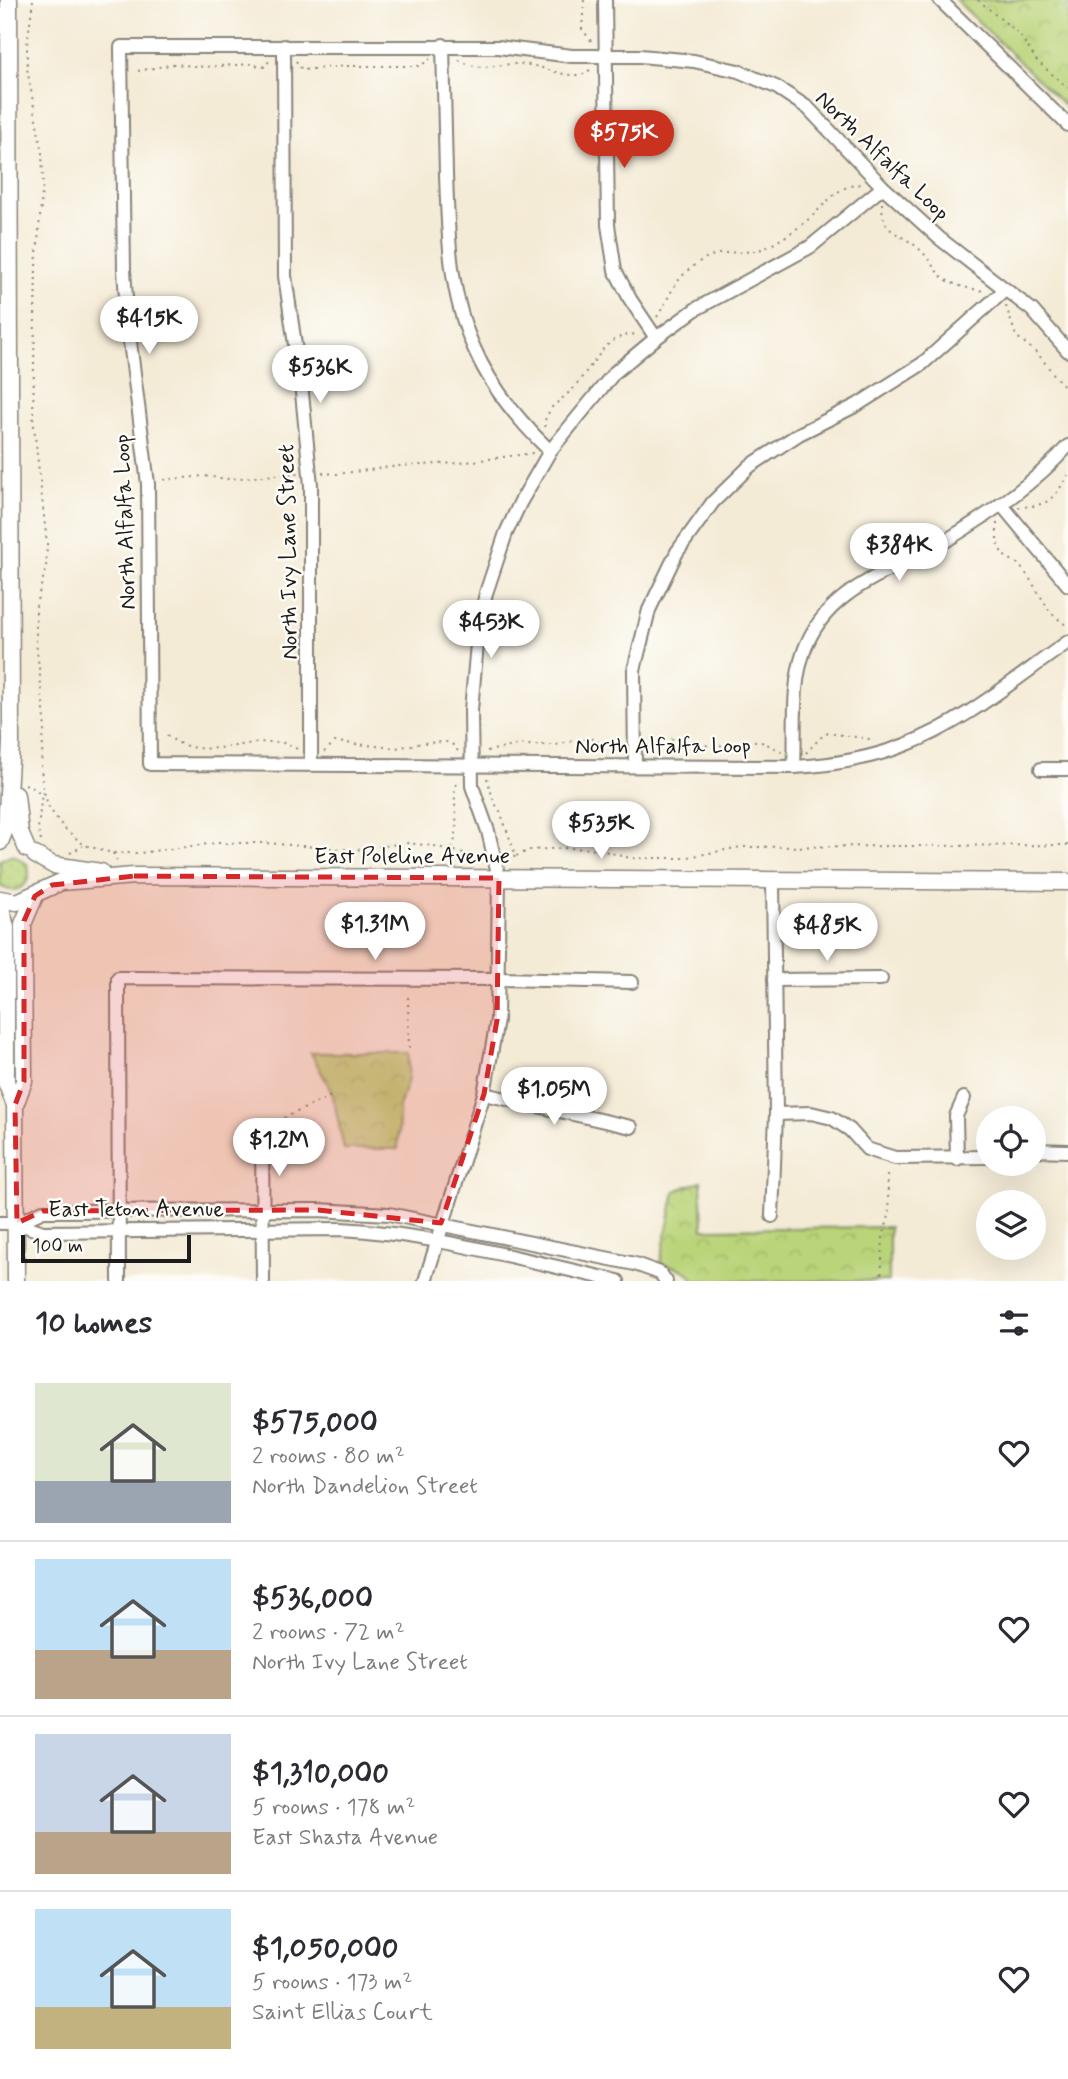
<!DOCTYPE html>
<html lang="en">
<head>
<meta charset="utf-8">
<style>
	:root { --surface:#fff; --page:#f2f2f3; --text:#2b2b33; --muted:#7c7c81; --line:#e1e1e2; --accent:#c8321e }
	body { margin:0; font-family:Mynerve,sans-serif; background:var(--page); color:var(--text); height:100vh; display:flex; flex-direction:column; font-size:26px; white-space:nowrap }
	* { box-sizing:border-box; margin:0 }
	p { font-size:23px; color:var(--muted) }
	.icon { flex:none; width:38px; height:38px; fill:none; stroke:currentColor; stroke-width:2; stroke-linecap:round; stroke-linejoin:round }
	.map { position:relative; height:1281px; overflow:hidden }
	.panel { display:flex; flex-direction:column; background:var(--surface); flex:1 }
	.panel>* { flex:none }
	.fabs { position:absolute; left:976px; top:1106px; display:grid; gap:14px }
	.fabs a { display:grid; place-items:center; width:70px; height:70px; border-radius:50%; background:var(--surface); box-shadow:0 7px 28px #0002; font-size:35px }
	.scale { position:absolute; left:21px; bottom:18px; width:170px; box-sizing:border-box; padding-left:7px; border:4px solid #1c1c1c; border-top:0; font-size:19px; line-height:24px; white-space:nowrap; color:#1c1c1c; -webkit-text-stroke:5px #fdfcf7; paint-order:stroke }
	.price { position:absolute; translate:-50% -60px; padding:0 16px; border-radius:24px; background:#fff; color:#222; font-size:23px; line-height:46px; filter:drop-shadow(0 2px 4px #0008) }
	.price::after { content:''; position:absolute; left:50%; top:42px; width:21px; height:16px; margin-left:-10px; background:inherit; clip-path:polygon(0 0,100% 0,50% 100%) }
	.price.selected { background:var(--accent); color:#fff }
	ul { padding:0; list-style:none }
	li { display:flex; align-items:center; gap:21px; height:175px; padding:0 35px }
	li+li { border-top:2px solid var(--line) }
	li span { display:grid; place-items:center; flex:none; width:196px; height:140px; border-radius:0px; color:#555 }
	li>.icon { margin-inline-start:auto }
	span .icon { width:84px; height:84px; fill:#fffc; stroke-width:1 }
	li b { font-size:30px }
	h2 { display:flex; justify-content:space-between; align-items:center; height:84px; padding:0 35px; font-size:30px }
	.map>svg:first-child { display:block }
</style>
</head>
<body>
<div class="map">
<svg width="1068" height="1281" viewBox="0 0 1068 1281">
	<defs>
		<pattern id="grass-dots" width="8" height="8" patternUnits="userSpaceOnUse" patternTransform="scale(1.75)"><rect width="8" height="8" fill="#bad479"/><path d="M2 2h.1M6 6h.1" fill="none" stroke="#9fb568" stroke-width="1.8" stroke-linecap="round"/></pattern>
		<pattern id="park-crowns" width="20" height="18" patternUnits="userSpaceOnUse" patternTransform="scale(1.75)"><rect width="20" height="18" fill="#bad479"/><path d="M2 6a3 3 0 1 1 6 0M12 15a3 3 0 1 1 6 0" fill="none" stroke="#9fb568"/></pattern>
	</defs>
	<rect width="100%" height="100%" fill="#fdfcf7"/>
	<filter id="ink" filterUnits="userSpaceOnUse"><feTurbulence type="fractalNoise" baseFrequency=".0143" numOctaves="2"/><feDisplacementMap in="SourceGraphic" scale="14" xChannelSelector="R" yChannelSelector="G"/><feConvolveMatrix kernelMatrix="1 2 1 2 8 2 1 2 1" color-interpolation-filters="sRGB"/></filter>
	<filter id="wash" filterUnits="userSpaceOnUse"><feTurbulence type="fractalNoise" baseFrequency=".00686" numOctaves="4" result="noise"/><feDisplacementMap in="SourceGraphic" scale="28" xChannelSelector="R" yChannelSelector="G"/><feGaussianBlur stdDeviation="1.57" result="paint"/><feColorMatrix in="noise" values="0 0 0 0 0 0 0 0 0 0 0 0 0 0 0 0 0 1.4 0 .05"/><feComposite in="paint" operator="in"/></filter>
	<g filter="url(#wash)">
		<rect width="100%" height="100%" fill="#f4ebd6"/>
		<!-- grass -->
		<path fill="url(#grass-dots)" stroke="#6b784a" stroke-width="2" d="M13,855L27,864C35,883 17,897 0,886V860Z"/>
		<!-- park -->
		<g fill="url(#park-crowns)" stroke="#6b784a" stroke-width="2">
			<polygon points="956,0 1068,0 1068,109"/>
			<polygon points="311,1053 409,1053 408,1079 399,1107 398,1149 344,1149 332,1092"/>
			<path d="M701,1181L703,1229L889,1227V1281H695C688,1268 674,1267 660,1264L675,1191Z"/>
		</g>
	</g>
	<g filter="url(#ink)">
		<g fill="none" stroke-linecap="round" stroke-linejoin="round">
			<!-- minor casing -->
			<g stroke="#888479" stroke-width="16">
				<g id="minor">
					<polyline points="605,0 608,225 615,270 630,299 656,338"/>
					<polyline points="940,0 1068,125"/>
					<path d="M443,45C444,88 445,131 446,174C448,234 449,293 474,348C491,388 519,421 550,451"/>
					<polyline points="284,46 285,276 302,393 311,485 311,764"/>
					<path d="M1068,351L1032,310L939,238L883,187L808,108L776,87L738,71L694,61L640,56H572L498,47H121L124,270L128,326L148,484L150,764L794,767C832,765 869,759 905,745C964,723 1016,678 1068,642"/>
					<polyline points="1001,504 1068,585"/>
					<polyline points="635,766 634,670 649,610 677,552 713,502 750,466 799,434 857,405 922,364 1005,290"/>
					<path d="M794,767C796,729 791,687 804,651C827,586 894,572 947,540C989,514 1035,483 1068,446"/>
					<polyline points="1041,769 1068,769"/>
					<polyline points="773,881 776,1114 811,1113 832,1118 850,1130 867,1149 895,1158 989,1157"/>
					<polyline points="774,980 881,979"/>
					<polyline points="484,1094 631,1127"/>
					<polyline points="262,1127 263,1281"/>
					<polyline points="1034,1150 1068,1151"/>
					<polyline points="957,1159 956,1116 964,1098"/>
					<polyline points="772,1216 776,1114"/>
					<path d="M0,1223H17L43,1232L340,1229C434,1234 527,1261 618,1281"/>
					<polyline points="17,1223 43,1211 318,1210 389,1214 635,1264 660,1273 666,1281"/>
					<polyline points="119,1281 118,978 499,979 632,982"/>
					<polyline points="425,1281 484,1094 497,1020 499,878 488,831 472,786 471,710 478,633 486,593 506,533 520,503 550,451 614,373 656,338 696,309 810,247 883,187"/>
				</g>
			</g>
			<!-- major casing -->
			<g stroke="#888479" stroke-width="19">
				<g id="major">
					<polyline points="16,795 20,833 27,849"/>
					<polyline points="0,842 6,827 11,744 9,0"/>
					<polyline points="35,855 53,865 101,872"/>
					<polyline points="0,899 17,902 61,882 134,876 1068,882"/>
					<polyline points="0,904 6,927 6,1082 15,1105 16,1281"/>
					<polyline points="15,1105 24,1081 23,924 35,896"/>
				</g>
			</g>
			<!-- path -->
			<g stroke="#888479" stroke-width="2" stroke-dasharray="2 5" stroke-linecap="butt">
				<polyline points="33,0 27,45 27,68 42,152 43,180 36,267 33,417 47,544 46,568 36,604 36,642 45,719 41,766 43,789 49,808 64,828 84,845 112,853 139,853 216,843 265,843 354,850 406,843 434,846 480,857"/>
				<polyline points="584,0 582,29 592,42"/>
				<polyline points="978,0 1019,34 1037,61 1068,88"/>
				<path d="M459,60C485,75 501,60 529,65C545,67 560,76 577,75C583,75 586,73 591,69"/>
				<polyline points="296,61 302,70 345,66 420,66 430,59"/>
				<polyline points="138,71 174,64 204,67 251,64 265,67 269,61"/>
				<path d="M882,203C882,235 898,231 917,247C926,254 931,264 938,273C950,286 968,288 984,291"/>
				<polyline points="1006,306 1016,336 1038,354 1059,381 1068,389"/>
				<path d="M657,317C672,294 673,279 699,262C721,246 749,258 771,245C785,237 799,228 811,217C828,202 838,184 864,184"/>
				<polyline points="545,427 545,420 551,408 573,389 604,348 612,341 625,335 637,334"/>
				<polyline points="322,473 337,474 399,466 459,463 533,453 534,451"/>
				<polyline points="164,480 203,476 229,479 299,473"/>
				<path d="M1018,507C1048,506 1053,501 1068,475"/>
				<polyline points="997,523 997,543 1003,555 1018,564 1028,576 1051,613 1067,626"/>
				<path d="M167,735C203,769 270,725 298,750"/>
				<polyline points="487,751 519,745 555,745 582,739 592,739 622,753"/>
				<path d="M647,751C664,728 692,746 715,746C748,745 749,731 783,753"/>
				<polyline points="324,752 335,742 396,748 422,743 446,742 452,744 458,751"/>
				<polyline points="806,753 820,738 828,733 870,739"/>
				<polyline points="487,778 494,802 500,811 516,856 530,850 567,848 596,849 630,858 683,858 741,847 1068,845"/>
				<polyline points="25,784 41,793"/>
				<polyline points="41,841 38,829 42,792"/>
				<path d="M452,848C463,823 449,802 458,780"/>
				<polyline points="70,853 83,846"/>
				<polyline points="113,853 118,864"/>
				<polyline points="507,859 511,859 516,856"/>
				<polyline points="408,997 409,1053"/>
				<polyline points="284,1118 333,1095"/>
				<polyline points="881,1281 883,1237 889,1216 887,1172"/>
			</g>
			<!-- minor -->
			<use href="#minor" stroke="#fff" stroke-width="12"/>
			<!-- major -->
			<use href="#major" stroke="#fff" stroke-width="16"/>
		</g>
	</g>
	<!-- marked area -->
	<path fill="#d62828" fill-opacity="0.2" stroke="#d62828" stroke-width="5" stroke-dasharray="14 9" stroke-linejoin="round" d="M134,876L499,878L497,1020L484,1094L441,1223L318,1210L43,1211L17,1223L15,1105L24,1081V921L35,896L52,885Z"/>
	<g text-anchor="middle" stroke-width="5" stroke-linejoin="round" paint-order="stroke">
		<!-- street labels -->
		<g font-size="23" fill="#1c1c1c" stroke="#fdfcf7">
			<text transform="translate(883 155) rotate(44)" y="8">North Alfalfa Loop</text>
			<text transform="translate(124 522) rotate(-92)" y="8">North Alfalfa Loop</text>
			<text transform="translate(287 552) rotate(-91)" y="8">North Ivy Lane Street</text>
			<text x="663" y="753">North Alfalfa Loop</text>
			<text x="412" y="863">East Poleline Avenue</text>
			<text x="136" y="1216">East Teton Avenue</text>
		</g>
	</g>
</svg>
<div class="fabs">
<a><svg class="icon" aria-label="locate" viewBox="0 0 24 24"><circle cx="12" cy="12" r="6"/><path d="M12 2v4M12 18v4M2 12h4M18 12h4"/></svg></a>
<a><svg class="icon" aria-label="layers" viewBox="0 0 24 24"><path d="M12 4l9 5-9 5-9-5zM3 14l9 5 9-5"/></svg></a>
</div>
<div class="scale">100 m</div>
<b class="price selected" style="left:624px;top:170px">$575K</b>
<b class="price" style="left:149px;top:356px">$415K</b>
<b class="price" style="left:320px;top:405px">$536K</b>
<b class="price" style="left:899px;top:583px">$384K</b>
<b class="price" style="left:491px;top:660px">$453K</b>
<b class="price" style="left:601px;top:861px">$535K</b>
<b class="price" style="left:375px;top:962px">$1.31M</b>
<b class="price" style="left:827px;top:963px">$485K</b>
<b class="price" style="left:554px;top:1127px">$1.05M</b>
<b class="price" style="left:279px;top:1178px">$1.2M</b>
</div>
<section class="panel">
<h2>10 homes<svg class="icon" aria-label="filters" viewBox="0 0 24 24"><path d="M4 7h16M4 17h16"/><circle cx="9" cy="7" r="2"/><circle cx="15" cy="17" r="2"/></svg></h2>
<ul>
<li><span style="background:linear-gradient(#dfe7d0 70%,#9aa5b1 0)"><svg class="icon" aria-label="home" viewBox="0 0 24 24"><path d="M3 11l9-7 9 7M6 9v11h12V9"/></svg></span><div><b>$575,000</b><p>2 rooms · 80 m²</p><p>North Dandelion Street</p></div><svg class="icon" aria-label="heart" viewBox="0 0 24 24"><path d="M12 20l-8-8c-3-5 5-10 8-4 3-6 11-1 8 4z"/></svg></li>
<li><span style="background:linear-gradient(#bfe0f5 65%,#b9a48a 0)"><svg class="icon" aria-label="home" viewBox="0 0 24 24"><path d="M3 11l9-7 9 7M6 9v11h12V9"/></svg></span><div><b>$536,000</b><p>2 rooms · 72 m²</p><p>North Ivy Lane Street</p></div><svg class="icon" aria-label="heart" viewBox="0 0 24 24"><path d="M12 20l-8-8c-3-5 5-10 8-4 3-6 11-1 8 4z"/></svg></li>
<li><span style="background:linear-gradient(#c9d6e8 70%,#b9a48a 0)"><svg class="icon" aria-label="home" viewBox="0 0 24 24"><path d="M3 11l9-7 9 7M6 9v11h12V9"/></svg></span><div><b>$1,310,000</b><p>5 rooms · 178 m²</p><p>East Shasta Avenue</p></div><svg class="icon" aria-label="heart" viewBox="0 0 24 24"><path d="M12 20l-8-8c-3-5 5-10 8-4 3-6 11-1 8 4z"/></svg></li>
<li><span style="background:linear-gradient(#bfe0f5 70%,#c2b280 0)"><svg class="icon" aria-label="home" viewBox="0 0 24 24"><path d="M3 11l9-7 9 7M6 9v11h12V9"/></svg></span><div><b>$1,050,000</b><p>5 rooms · 173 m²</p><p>Saint Ellias Court</p></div><svg class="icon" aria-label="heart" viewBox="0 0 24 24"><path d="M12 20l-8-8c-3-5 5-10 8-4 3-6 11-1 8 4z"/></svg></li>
</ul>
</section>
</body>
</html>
